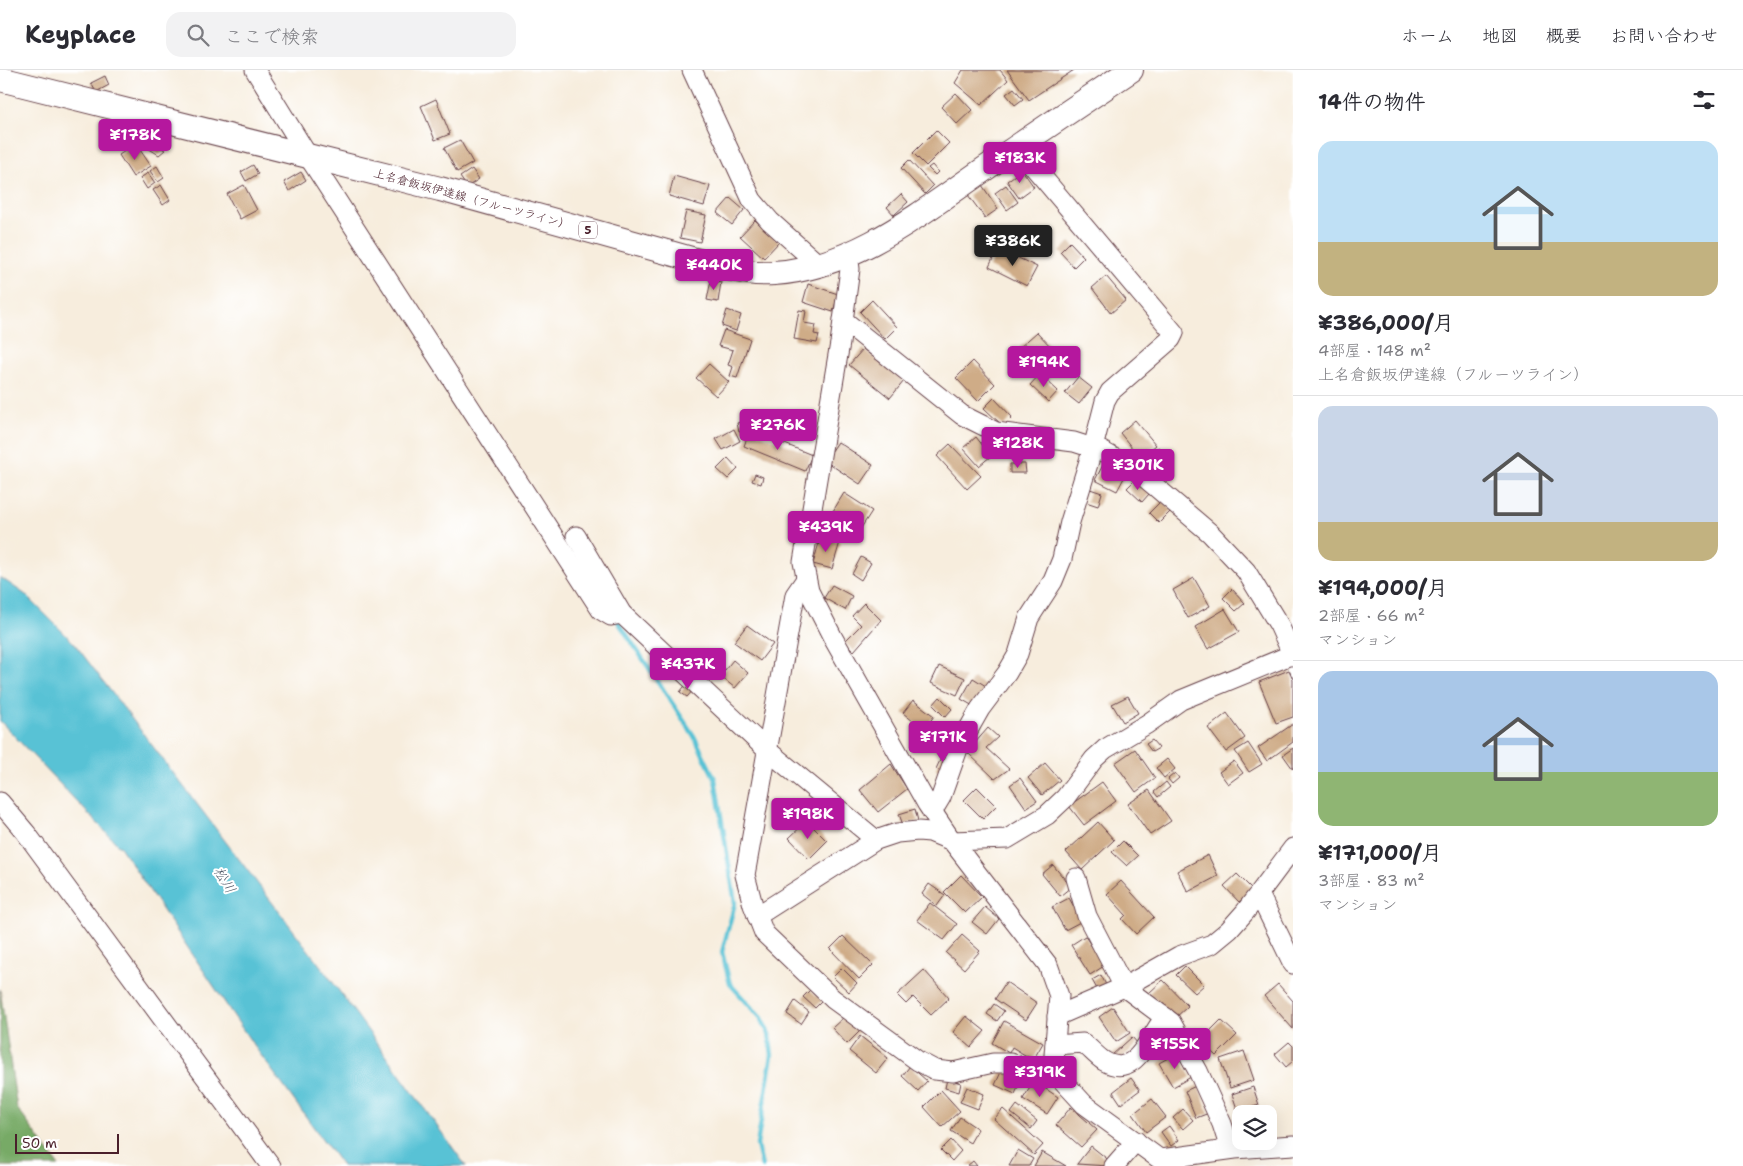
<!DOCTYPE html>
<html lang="ja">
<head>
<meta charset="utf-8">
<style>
	:root { --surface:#fff; --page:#f2f2f3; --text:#2b2b33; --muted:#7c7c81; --line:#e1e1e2; --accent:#b5179e }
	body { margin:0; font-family:"Shantell Sans","Klee One",sans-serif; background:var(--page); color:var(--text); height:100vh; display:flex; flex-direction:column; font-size:19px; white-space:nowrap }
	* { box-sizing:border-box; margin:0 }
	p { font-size:16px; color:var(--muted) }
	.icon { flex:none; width:28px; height:28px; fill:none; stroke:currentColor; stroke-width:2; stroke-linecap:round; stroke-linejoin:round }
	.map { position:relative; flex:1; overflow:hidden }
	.drawer { display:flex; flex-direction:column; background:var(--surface); width:450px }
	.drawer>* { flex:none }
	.tools { position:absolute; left:1232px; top:1035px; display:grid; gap:10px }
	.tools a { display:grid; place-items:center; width:45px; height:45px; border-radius:10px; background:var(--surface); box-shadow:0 5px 20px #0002; font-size:25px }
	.scale { position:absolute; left:15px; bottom:12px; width:104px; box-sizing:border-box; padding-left:5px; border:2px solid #4a1f2b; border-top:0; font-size:14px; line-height:18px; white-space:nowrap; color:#4a1f2b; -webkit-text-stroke:4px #fff; paint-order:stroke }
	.price { position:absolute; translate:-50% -42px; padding:0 11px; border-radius:5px; background:var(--accent); color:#fff; font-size:16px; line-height:32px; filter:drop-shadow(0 1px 2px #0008) }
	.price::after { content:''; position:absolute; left:50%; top:30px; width:15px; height:11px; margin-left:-8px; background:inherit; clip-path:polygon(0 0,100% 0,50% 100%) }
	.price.selected { background:#222; color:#fff }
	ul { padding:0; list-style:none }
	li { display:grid; align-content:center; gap:10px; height:265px; padding:0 25px }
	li+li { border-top:1px solid var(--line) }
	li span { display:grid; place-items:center; height:155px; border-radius:15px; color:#555 }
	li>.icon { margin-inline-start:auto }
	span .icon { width:90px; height:90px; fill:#fffc; stroke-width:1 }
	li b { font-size:21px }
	h2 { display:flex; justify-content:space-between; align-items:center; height:60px; padding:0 25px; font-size:21px }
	header { display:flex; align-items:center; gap:30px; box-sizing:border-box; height:70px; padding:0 25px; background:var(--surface); border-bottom:1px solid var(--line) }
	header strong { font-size:24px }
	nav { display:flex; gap:28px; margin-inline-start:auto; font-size:18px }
	.search { width:350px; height:45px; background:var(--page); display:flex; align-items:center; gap:12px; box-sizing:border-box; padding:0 18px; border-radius:15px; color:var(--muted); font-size:19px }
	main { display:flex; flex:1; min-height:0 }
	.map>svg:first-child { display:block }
</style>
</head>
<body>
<header>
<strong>Keyplace</strong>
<div class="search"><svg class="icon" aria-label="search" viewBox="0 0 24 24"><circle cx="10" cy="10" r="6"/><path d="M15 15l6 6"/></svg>ここで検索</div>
<nav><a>ホーム</a><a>地図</a><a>概要</a><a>お問い合わせ</a></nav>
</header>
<main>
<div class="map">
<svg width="1293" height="1096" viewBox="0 0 1293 1096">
	<rect width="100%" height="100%" fill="#fff"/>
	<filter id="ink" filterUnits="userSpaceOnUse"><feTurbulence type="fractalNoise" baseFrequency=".02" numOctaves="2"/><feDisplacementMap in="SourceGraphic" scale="10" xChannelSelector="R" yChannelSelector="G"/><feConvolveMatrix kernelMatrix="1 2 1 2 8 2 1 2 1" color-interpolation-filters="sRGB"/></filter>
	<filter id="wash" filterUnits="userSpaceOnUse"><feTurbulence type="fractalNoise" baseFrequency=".0096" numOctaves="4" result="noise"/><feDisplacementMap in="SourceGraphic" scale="20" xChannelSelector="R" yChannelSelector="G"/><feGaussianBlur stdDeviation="1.12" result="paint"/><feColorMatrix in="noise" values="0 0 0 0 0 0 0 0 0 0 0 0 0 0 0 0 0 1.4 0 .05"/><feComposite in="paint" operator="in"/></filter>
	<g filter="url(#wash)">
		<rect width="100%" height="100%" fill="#f7eddd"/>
		<!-- forest -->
		<polygon fill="#7a6" stroke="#606448" points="0,919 17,1038 59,1096 0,1096"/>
		<!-- water -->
		<polygon fill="#59c2d5" stroke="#527080" points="0,507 26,525 74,573 329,907 466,1096 342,1096 252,973 121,778 0,651"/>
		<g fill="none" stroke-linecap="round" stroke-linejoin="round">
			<!-- stream -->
			<polyline stroke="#59c2d5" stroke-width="4.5" points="617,550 694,666 715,709 735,833 722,882 730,914 761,948 769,964 772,985 757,1075 762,1096"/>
		</g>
		<g id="blocks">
			<!-- building -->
			<g fill="#cfac87">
				<polygon points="963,0 1000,0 1008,10 981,35 955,13"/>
				<polygon points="1007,0 1074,0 1029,30"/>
				<polygon points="105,6 109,15 96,22 91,13"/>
				<polygon points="1014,18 1023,29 1015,35 1006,24"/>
				<polygon points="956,23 972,40 957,54 941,37"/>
				<polygon points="436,29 450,64 435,70 421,36"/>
				<polygon points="124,54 133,69 120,77 111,62"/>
				<polygon points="144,59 148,70 165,80 159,85 143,75 139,64"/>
				<polygon points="936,60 949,73 926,96 913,83"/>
				<polygon points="460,70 473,93 457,102 444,78"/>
				<polygon points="136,74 151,96 133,107 119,85"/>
				<polygon points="909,90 933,116 925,124 901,98"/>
				<polygon points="253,95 258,104 246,111 241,102"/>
				<polygon points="932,95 938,102 935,105 928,98"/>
				<polygon points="157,96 164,108 158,112 150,101"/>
				<polygon points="472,99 479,109 467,117 460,107"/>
				<polygon points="1022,100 1034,117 1019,128 1007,111"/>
				<polygon points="301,102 306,110 289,121 284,112"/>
				<polygon points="148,103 155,113 147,119 140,108"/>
				<polygon points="674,106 710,116 704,136 669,126"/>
				<polygon points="161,115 170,130 163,135 153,120"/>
				<polygon points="244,115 257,140 240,149 227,124"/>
				<polygon points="982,115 998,139 985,148 968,125"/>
				<polygon points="1006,115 1018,132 1007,140 995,123"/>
				<polygon points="901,124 908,132 894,145 887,137"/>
				<polygon points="730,128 744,140 732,155 717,143"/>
				<polygon points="686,141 706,145 700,172 680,168"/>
				<polygon points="755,150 779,172 764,188 740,166"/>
				<polygon points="1070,172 1084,187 1074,197 1060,182"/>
				<polygon points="998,178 1037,197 1027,216 989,197"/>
				<polygon points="1106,206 1126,230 1111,243 1092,218"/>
				<polygon points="711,210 721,212 718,232 707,230"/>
				<polygon points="808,214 838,224 833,242 803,232"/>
				<polygon points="872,230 897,257 885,269 860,242"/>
				<polygon points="727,240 741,245 736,261 722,256"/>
				<polygon points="799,240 806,241 804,253 816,255 814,264 819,265 817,273 794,269"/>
				<polygon points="724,260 750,269 737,308 730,306 733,297 728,295 733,280 718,276"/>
				<polygon points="1037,262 1052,278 1033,294 1019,278"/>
				<polygon points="863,279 904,311 890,328 849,295"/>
				<polygon points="973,291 995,314 978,331 956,308"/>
				<polygon points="709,294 729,312 716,326 696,308"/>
				<polygon points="1040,304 1058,321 1048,332 1030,315"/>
				<polygon points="1078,307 1092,318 1079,334 1065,323"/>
				<polygon points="994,328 1012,347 1003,356 984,338"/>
				<polygon points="1135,350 1156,375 1140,388 1120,363"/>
				<polygon points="745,351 747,360 739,362 737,353"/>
				<polygon points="734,359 740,371 723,380 716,369"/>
				<polygon points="750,360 812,385 805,401 744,376"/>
				<polygon points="976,367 991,386 979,396 963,378"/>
				<polygon points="838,372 873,395 860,414 825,391"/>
				<polygon points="950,374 981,406 967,419 937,386"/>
				<polygon points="1159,377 1173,395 1163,402 1150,384"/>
				<polygon points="728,388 738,399 728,409 717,399"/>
				<polygon points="1010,394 1025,394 1026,403 1010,403"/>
				<polygon points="1103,395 1125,406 1117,421 1095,410"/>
				<polygon points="755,404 763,407 761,414 752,411"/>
				<polygon points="1135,410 1149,424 1142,432 1127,418"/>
				<polygon points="1090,419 1102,423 1098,436 1086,432"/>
				<polygon points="844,423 872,441 854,469 827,451"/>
				<polygon points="1162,430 1172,440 1159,453 1149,443"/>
				<polygon points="821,466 840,472 832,499 813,494"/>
				<polygon points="861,487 871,493 861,510 852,504"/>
				<polygon points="1194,508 1210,536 1188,548 1173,520"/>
				<polygon points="832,515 852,526 845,540 824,528"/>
				<polygon points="1232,519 1245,533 1236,541 1223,528"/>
				<polygon points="864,533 881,550 854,581 844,572 861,555 852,546"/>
				<polygon points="1225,539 1239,562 1208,579 1195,557"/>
				<polygon points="747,555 773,574 760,591 734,572"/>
				<polygon points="733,590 748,603 735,618 720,606"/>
				<polygon points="939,596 965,608 957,625 931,613"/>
				<polygon points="1289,600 1293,609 1293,647 1276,653 1259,612"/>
				<polygon points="973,608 986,616 975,637 961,629"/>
				<polygon points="688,612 695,618 687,627 680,622"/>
				<polygon points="1128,626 1138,643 1123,652 1112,634"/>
				<polygon points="940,627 952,639 945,647 933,635"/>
				<polygon points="913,630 934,646 924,660 903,643"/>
				<polygon points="1227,643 1245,668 1226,682 1208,658"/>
				<polygon points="945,654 958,667 946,679 934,666"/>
				<polygon points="1293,654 1293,672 1267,691 1258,678"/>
				<polygon points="988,658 998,667 986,678 1009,699 995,709 967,682"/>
				<polygon points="1152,670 1159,678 1152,682 1146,674"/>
				<polygon points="1248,673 1262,694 1249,702 1235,681"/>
				<polygon points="1293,678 1293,699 1283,685"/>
				<polygon points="1135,679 1155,708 1136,722 1115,693"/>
				<polygon points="943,684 951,688 944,702 936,699"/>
				<polygon points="1167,689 1175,699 1164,708 1156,698"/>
				<polygon points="1234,691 1243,703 1228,714 1219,702"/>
				<polygon points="1045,693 1060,710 1042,725 1028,708"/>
				<polygon points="891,694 907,719 878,742 860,720"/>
				<polygon points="1175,703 1179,708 1172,714 1168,709"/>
				<polygon points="1020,708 1037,731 1026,738 1010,715"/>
				<polygon points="1102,712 1116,731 1084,755 1069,736"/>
				<polygon points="1166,712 1170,717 1158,727 1154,722"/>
				<polygon points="977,717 996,736 983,749 964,730"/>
				<polygon points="1149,720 1171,751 1150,765 1128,734"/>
				<polygon points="915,739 918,751 903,755 899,744"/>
				<polygon points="807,751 827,771 809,789 789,768"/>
				<polygon points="1098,752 1114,770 1082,800 1066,782"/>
				<polygon points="1123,771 1138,786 1127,796 1112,782"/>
				<polygon points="1208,785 1218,806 1188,822 1177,801"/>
				<polygon points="1053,795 1071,817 1060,826 1042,804"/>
				<polygon points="1237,804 1253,820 1239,832 1224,816"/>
				<polygon points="961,805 982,827 965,843 944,822"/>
				<polygon points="1121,811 1154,847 1136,864 1122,849 1126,845 1107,824"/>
				<polygon points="929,814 945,825 937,836 922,824"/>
				<polygon points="1069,828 1082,851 1065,860 1052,837"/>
				<polygon points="930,833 957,854 944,870 917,850"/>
				<polygon points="985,837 999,849 987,864 972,852"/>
				<polygon points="962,865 980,881 964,899 946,883"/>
				<polygon points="843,866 873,895 859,909 830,879"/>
				<polygon points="1085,866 1104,896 1090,905 1071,875"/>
				<polygon points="1185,896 1204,915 1195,923 1176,905"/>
				<polygon points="842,898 857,913 849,922 833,907"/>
				<polygon points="924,900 949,928 931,945 913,927 906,934 897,925"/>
				<polygon points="1101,905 1106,915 1097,919 1092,910"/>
				<polygon points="1163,910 1188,936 1174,949 1149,923"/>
				<polygon points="1006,912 1037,933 1026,950 995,929"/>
				<polygon points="1278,914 1293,931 1293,959 1264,926"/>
				<polygon points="810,920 822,931 815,938 803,927"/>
				<polygon points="795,931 809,942 801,954 787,944"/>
				<polygon points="994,934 1004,941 997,951 987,944"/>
				<polygon points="1113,937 1130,963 1116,972 1099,947"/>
				<polygon points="845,946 860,961 847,974 832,958"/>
				<polygon points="966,946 985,961 971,977 953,962"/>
				<polygon points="1221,950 1237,965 1216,986 1200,971"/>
				<polygon points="1004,951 1043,973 1033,990 1012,977 1009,983 992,973"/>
				<polygon points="1162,965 1174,978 1166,985 1154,973"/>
				<polygon points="860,966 888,988 876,1003 849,981"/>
				<polygon points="1132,967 1138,974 1118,991 1112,985"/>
				<polygon points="1289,972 1293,976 1293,991 1286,997 1275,984"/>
				<polygon points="1244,981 1254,1010 1230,1018 1220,989"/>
				<polygon points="1177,983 1191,1007 1173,1017 1159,993"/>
				<polygon points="910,996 927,1011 918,1021 902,1006"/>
				<polygon points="1002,1000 1022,1009 1015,1024 995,1015"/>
				<polygon points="1131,1008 1140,1020 1121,1034 1113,1022"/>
				<polygon points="947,1009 961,1013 959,1022 945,1018"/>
				<polygon points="1034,1011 1058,1027 1047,1044 1023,1029"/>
				<polygon points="1198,1015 1209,1043 1196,1048 1185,1021"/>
				<polygon points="967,1017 984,1024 978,1039 960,1032"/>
				<polygon points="1253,1017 1259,1035 1238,1042 1232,1024"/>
				<polygon points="941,1020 960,1041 942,1057 924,1037"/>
				<polygon points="1152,1029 1166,1047 1146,1062 1133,1044"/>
				<polygon points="1017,1035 1037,1051 1031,1059 1011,1043"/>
				<polygon points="1071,1037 1097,1060 1081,1077 1056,1055"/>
				<polygon points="1262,1038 1264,1044 1247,1044"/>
				<polygon points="1003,1039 1043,1075 1034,1085 994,1049"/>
				<polygon points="1183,1039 1193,1050 1183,1059 1173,1048"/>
				<polygon points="960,1047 978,1059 970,1073 951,1061"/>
				<polygon points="1169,1056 1179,1070 1171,1076 1161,1062"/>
				<polygon points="951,1070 961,1081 952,1091 941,1080"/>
				<polygon points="1091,1076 1111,1092 1108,1096 1077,1094"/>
				<polygon points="1018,1080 1033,1089 1029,1096 1009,1096"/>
				<polygon points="1042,1082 1066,1096 1034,1096"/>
				<polygon points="973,1091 977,1096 967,1096"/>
			</g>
		</g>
	</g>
	<g filter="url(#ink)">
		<use href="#blocks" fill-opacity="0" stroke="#643e46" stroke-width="1"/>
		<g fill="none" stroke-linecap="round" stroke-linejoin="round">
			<!-- minor casing -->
			<g stroke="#643e46" stroke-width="21">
				<g id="minor">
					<polyline points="255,0 308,86 601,540 611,546 622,544"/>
					<polyline points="692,0 752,130 770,151 818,194"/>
					<polyline points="848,184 850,199 840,273 803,492 809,521 833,568 927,734 952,771 1048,895 1059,926 1054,985 1061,1009 1084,1034 1169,1096"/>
					<polyline points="843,250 962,345 996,362 1074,372 1102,381 1137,401 1210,463 1246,501 1279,555 1293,586"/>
					<polyline points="576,466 622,544 767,680 876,770"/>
					<polyline points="806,509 795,525 745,805 753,835 764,863 833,929 918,991 935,1000 953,1002 993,993 1010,993 1059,1005"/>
					<polyline points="0,732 26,763 271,1096"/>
					<polyline points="932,742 941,727 959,676 980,639 1007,603 1018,584 1029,548 1053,511 1062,489 1070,452 1093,378 1105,331 1110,322 1171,269 1174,263 1017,77"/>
					<polyline points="1076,808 1087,846 1124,917 1171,952 1198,1001 1222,1054 1230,1079"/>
					<polyline points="1259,824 1293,894"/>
					<polyline points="757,846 876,770 897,763 918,761 930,762 952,771 1007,769 1047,745 1065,728 1094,689 1105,679 1147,654 1181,630 1293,584"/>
					<polyline points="1057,946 1124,917 1179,886 1212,874 1229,860 1245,842 1293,778"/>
					<path d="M1055,975L1083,973C1090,978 1096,986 1104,991C1136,1010 1149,966 1165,947"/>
					<polyline points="1161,1089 1235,1079 1293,1075"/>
					<polyline points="1114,1096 1136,1071"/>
				</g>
			</g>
			<!-- major casing -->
			<g stroke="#643e46" stroke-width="26">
				<path id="major" d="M0,9L440,119L706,193C728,198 750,205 774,203C854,198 922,142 986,98C1034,65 1082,33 1131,0"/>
			</g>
			<!-- minor -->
			<use href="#minor" stroke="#fff" stroke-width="19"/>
			<!-- major -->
			<use href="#major" stroke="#fff" stroke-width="24"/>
		</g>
	</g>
	<g text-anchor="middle" stroke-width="4" stroke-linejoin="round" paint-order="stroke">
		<!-- shield labels -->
		<rect fill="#fff" stroke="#80626b" stroke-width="1" x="579" y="151.5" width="18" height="17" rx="4"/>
		<g font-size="11" font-weight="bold" fill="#4a1f2b">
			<text x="588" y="164">5</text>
		</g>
		<!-- street labels -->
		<g font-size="12" fill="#4a1f2b" stroke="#fff">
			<text transform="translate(472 129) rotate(15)" y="4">上名倉飯坂伊達線（フルーツライン）</text>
		</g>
		<!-- water labels -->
		<g font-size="14" font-style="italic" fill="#4f5866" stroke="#fff">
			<text transform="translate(225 810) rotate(59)" y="5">松川</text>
		</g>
	</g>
</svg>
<div class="tools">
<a><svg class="icon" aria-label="layers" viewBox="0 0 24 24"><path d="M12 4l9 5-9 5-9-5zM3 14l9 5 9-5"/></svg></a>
</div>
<div class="scale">50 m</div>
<b class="price" style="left:135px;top:91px">¥178K</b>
<b class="price" style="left:1020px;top:114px">¥183K</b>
<b class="price selected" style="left:1013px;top:197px">¥386K</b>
<b class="price" style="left:714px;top:221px">¥440K</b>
<b class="price" style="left:1044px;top:318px">¥194K</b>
<b class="price" style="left:778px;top:381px">¥276K</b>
<b class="price" style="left:1018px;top:399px">¥128K</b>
<b class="price" style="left:1138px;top:421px">¥301K</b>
<b class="price" style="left:826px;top:483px">¥439K</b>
<b class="price" style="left:688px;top:620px">¥437K</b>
<b class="price" style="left:943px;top:693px">¥171K</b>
<b class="price" style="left:808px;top:770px">¥198K</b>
<b class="price" style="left:1175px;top:1000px">¥155K</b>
<b class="price" style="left:1040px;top:1028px">¥319K</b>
</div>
<section class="drawer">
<h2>14件の物件<svg class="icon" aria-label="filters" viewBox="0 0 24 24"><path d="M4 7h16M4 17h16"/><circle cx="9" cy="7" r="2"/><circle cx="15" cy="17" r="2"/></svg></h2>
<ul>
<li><span style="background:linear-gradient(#bfe0f5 65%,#c2b280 0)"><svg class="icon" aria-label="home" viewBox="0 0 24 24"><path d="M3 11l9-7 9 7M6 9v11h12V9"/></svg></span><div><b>¥386,000/月</b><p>4部屋 · 148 m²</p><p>上名倉飯坂伊達線（フルーツライン）</p></div></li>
<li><span style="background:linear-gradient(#c9d6e8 75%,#c2b280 0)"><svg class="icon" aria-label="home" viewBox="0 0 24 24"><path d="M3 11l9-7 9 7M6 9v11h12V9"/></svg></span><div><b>¥194,000/月</b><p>2部屋 · 66 m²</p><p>マンション</p></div></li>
<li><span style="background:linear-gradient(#a9c7e8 65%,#8fb573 0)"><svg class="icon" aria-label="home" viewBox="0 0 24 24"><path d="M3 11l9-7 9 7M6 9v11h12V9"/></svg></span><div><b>¥171,000/月</b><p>3部屋 · 83 m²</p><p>マンション</p></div></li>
</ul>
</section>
</main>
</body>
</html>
